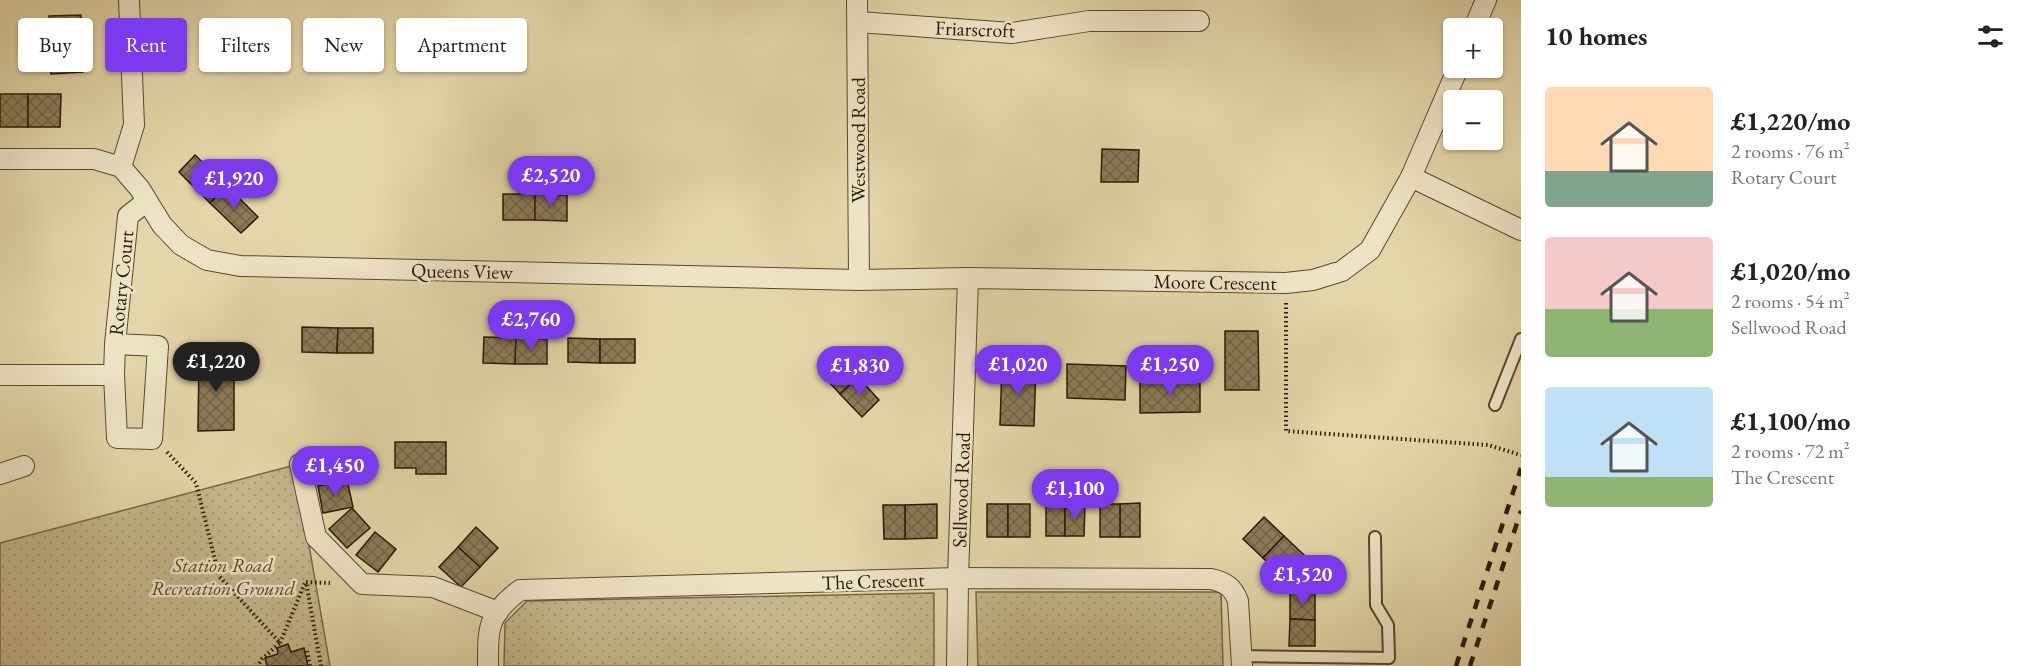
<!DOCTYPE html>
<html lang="en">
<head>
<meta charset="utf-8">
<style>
	:root { --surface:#fff; --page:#f6f6f6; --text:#222; --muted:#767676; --accent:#7c3aed }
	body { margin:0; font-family:"EB Garamond",serif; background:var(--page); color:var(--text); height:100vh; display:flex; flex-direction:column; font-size:22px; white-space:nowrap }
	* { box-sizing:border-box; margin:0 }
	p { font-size:20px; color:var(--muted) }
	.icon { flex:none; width:33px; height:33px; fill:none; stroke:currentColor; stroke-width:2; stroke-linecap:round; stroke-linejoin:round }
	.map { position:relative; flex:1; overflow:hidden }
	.details { display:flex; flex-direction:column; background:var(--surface); width:510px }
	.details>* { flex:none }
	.banner { position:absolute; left:18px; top:18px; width:570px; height:54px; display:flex; gap:12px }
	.controls { position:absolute; left:1443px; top:18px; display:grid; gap:12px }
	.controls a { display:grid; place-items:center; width:60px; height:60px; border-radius:6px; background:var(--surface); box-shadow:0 2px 4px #0004; font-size:30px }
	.price { position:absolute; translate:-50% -51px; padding:0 14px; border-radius:21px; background:var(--accent); color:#fff; font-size:20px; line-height:39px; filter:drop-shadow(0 2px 3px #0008) }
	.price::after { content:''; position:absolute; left:50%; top:36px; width:18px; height:14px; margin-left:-9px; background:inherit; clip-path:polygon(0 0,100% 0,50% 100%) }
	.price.active { background:#222; color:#fff }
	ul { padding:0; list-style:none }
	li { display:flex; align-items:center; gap:18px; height:150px; padding:0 24px }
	li span { display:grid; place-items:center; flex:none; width:168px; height:120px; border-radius:6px; color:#555 }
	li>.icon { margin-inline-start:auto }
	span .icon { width:72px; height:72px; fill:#fffc; stroke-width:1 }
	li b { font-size:26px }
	h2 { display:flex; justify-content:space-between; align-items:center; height:72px; padding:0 24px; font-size:26px }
	.tag { padding:0 21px; border-radius:6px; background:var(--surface); box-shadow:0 2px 4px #0004; font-size:21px; line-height:54px }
	.tag.active { background:var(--accent); color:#fff }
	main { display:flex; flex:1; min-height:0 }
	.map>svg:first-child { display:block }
</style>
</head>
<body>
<main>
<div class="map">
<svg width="1521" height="666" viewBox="0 0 1521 666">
	<defs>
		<pattern id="grass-dots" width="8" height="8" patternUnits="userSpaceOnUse" patternTransform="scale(1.5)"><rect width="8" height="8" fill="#c4b68b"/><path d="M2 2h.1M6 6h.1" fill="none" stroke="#a99c76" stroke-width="1.8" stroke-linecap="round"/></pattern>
		<pattern id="building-cross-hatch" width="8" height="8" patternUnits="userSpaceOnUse" patternTransform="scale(1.5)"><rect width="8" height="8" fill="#8b7b57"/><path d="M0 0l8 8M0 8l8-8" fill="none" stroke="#726446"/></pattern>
	</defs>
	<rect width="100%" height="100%" fill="#e3d6a8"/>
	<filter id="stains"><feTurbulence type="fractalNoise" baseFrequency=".00333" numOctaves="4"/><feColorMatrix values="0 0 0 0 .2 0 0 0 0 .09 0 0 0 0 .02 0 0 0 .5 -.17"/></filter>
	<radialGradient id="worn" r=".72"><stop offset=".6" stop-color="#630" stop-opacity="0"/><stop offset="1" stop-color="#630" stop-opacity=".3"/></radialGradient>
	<!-- grass -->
	<g fill="url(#grass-dots)" stroke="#786746" stroke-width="1.5">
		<polygon points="295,465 330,666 0,666 0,543"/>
		<polygon points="976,592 1221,592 1223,666 978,666"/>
		<polygon points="934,593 934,666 504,666 505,623 527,601"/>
	</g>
	<!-- building -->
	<g fill="url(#building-cross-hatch)" stroke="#2b1800" stroke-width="1.5">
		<polygon points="81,15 82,44 51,45 49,16"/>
		<polygon points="82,44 83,72 51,74 51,45"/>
		<rect x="0" y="94" width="28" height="33"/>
		<polygon points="28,94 61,94 60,127 28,127"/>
		<polygon points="1102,149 1139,150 1138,182 1101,182"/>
		<polygon points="195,155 227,186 210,203 179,172"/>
		<polygon points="227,186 258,217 241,233 210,203"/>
		<rect x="503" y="194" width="32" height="26"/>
		<polygon points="535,194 567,195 567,221 535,220"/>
		<polygon points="302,327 338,328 337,353 302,352"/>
		<polygon points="338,328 373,328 373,353 337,353"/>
		<polygon points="1225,331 1258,331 1259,390 1225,390"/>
		<polygon points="484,337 516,338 515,364 483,363"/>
		<polygon points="516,338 547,339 547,364 515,364"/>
		<polygon points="568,338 600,339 600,363 568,362"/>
		<rect x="600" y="339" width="35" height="24"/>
		<polygon points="836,355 858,377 840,394 819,371"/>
		<polygon points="199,356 234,356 234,430 198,431"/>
		<polygon points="1067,364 1126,366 1125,400 1067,398"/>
		<polygon points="1002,366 1036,367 1034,426 1000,425"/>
		<polygon points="858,377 879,400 862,417 840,394"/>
		<polygon points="1140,379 1200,379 1200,412 1140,413"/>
		<polygon points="395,442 446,442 446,474 416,474 416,468 395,468"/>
		<polygon points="340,447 347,474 317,481 311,453"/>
		<polygon points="347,480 353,507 323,513 318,486"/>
		<polygon points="1140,503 1140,537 1120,537 1120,504"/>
		<polygon points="937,504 937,538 905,539 905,505"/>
		<rect x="987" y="504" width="21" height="33"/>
		<rect x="1008" y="504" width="22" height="33"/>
		<rect x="1046" y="504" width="19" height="32"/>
		<polygon points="1065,504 1085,504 1084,536 1065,536"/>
		<rect x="1100" y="504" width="20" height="33"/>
		<polygon points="883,505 905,505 905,539 884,539"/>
		<polygon points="352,508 370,528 347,548 329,529"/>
		<polygon points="1264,517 1284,536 1263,558 1243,539"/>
		<polygon points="476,527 498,548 480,567 458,547"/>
		<polygon points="375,532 396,549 378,572 356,555"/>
		<polygon points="1284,536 1304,555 1282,577 1263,558"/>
		<polygon points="458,547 480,567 461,587 439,567"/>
		<polygon points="1290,593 1315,593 1315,620 1290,619"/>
		<polygon points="1290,619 1315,620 1315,646 1289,646"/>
		<polygon points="288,644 291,652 304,648 308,666 267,666 265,658 278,654 277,648"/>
	</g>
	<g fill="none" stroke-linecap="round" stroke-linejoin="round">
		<!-- lane casing -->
		<g stroke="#59482a" stroke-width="14">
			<g id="lane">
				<polyline points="1495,405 1521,339"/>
				<polyline points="1241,656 1389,658 1388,625 1376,605 1375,537"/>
			</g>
		</g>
		<!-- street casing -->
		<g stroke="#59482a" stroke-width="22">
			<g id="street">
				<polyline points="857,0 859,280"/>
				<polyline points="858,22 1012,33 1089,21 1199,21"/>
				<polyline points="1474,28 1486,0"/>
				<polyline points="0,159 94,159 121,167 140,189 162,225 181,245 207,260 240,266 859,280 968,278 1286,283 1313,280 1342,271 1370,250 1411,177 1458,68"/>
				<polyline points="121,167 134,125 129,0"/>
				<polyline points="1411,177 1521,230"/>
				<polyline points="115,344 158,346 152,439 117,438 114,375 115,344 128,216 147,201"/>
				<polyline points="0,375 114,375"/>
				<polyline points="300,464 316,537 362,584 433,587 498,612"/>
				<polyline points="0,474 24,466"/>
				<path d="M488,666C488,628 487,615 520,590L958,578L1211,579C1225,582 1233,587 1238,601L1242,666"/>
				<polyline points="957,666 958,578 968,278"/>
			</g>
		</g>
		<!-- path -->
		<g stroke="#2b1800" stroke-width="4" stroke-dasharray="1.5 3" stroke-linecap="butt">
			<polyline points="1286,303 1286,431 1488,445 1521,455"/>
			<polyline points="167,452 196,483 219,576 280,643 262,659 258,666"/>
			<polyline points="280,643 305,583"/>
			<polyline points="307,651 310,666"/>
			<polyline points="321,666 306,582 330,583"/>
		</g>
		<!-- lane -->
		<use href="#lane" stroke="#ede4c6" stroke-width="10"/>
		<!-- street -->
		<use href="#street" stroke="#ede4c6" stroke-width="20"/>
		<!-- rail -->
		<g stroke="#2b1800" stroke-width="4.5" stroke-dasharray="10 10" stroke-linecap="butt">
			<polyline points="1456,666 1521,468"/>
			<polyline points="1470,666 1521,511"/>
		</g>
	</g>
	<g text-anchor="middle" stroke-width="5" stroke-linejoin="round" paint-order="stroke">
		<!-- street labels -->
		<g font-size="20" fill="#2b1800" stroke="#ede4c6">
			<text transform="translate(975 29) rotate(2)" y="7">Friarscroft</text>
			<text transform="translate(858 140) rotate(-90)" y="7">Westwood Road</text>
			<text transform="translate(462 271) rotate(1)" y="7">Queens View</text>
			<text transform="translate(1215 282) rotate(1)" y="7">Moore Crescent</text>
			<text transform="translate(121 283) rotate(-84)" y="7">Rotary Court</text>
			<text transform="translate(961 490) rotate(-88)" y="7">Sellwood Road</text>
			<text transform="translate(873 581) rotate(-2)" y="7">The Crescent</text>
		</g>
		<!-- park labels -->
		<g font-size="20" font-style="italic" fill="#59472a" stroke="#ede4c6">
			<text x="223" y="572">Station Road<tspan x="223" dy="23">Recreation Ground</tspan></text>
		</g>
	</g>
	<rect width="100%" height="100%" filter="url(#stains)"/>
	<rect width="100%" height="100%" fill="url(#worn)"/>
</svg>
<div class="controls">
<a>+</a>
<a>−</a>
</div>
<b class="price" style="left:551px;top:207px">£2,520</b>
<b class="price" style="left:234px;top:210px">£1,920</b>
<b class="price" style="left:531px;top:351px">£2,760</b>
<b class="price active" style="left:216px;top:393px">£1,220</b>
<b class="price" style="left:1018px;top:396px">£1,020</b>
<b class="price" style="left:1170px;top:396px">£1,250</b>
<b class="price" style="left:860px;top:397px">£1,830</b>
<b class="price" style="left:335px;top:497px">£1,450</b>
<b class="price" style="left:1075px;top:520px">£1,100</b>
<b class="price" style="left:1303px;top:606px">£1,520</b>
<div class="banner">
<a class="tag">Buy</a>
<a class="tag active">Rent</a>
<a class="tag">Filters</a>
<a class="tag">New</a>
<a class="tag">Apartment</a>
</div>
</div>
<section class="details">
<h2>10 homes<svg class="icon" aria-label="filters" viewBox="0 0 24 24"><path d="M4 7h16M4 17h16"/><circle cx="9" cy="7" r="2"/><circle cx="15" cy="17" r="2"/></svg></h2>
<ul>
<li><span style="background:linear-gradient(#ffd9b3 70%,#7fa58c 0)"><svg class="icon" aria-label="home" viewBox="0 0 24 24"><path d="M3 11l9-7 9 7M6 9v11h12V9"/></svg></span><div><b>£1,220/mo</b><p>2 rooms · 76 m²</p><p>Rotary Court</p></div></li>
<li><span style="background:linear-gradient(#f6c9c9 60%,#8fb573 0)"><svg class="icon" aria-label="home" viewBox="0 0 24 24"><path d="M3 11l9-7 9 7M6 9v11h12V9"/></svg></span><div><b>£1,020/mo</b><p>2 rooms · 54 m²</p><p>Sellwood Road</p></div></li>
<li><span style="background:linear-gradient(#bfe0f5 75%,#8fb573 0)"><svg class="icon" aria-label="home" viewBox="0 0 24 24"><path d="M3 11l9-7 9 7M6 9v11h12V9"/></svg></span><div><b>£1,100/mo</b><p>2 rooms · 72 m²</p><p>The Crescent</p></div></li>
</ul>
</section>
</main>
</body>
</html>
